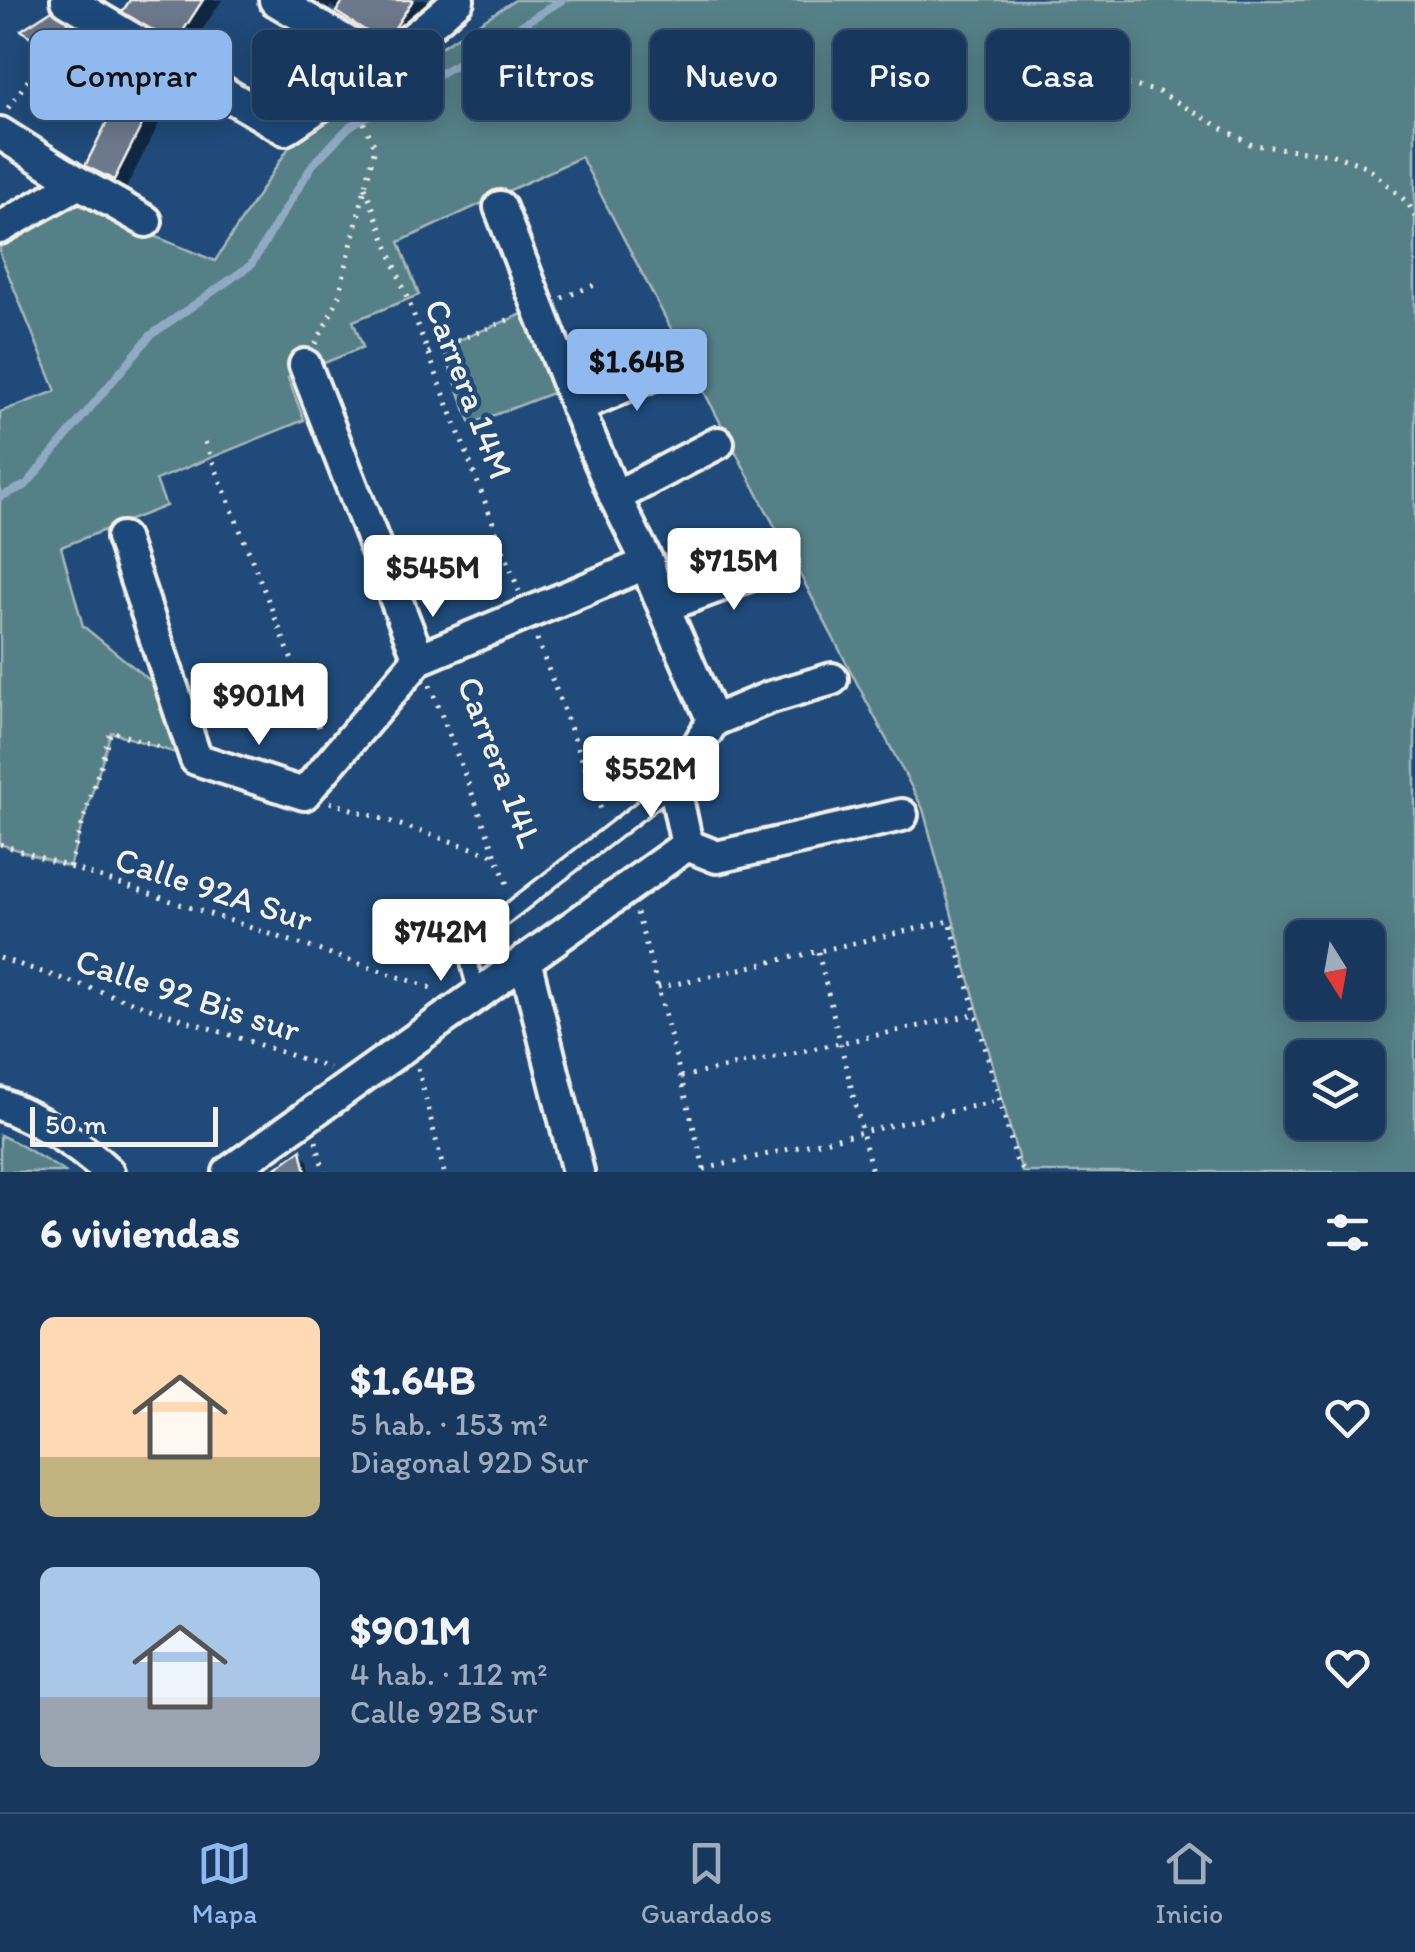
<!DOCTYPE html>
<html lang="es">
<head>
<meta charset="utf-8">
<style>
	:root { --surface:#17385c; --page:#244365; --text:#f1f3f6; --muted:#9eacbb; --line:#365272; --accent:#90b9f0 }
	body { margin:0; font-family:Itim,sans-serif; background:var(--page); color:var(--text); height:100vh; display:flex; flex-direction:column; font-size:38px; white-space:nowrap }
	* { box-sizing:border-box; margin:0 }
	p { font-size:32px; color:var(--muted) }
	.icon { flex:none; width:55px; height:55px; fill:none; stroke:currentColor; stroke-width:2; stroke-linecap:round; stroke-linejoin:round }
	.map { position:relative; height:1172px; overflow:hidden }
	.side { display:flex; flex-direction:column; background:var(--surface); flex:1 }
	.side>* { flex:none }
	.guide { position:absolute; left:30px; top:30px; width:1355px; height:90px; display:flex; gap:20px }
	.needle { width:65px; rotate:169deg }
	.controls { position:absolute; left:1285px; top:920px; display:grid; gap:20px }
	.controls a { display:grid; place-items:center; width:100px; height:100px; border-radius:15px; background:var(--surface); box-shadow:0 5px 25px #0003,0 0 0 2px var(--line); font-size:50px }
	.scale { position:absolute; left:30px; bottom:25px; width:188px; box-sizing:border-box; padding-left:10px; border:5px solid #f4f1e8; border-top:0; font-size:28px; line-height:35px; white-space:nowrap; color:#f4f1e8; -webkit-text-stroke:8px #1f4a7a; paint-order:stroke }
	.price { position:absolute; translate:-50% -85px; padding:0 22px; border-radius:10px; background:#fff; color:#222; font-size:32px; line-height:65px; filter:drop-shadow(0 2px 5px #0008) }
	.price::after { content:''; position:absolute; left:50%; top:60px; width:30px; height:22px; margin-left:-15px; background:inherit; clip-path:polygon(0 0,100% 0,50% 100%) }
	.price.on { background:var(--accent); color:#111 }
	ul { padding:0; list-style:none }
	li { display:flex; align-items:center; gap:30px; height:250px; padding:0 40px }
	li span { display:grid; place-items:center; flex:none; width:280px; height:200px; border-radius:15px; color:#555 }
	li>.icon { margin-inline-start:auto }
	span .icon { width:120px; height:120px; fill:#fffc; stroke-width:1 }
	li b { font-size:42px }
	h2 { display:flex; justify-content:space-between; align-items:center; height:120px; padding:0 40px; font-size:42px }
	.chip { padding:0 35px; border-radius:15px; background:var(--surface); box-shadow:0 5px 25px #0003,0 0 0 2px var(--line); font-size:35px; line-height:90px }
	.chip.on { background:var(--accent); color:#111 }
	.tab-bar { display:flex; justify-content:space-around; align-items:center; height:140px; border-top:2px solid var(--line); background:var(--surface); font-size:28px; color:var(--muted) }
	.tab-bar a { display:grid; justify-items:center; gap:5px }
	.tab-bar .on { color:var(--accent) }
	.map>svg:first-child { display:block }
</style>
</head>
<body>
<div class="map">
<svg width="1415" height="1172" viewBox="0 0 1415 1172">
	<rect width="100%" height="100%" fill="#1f4a7a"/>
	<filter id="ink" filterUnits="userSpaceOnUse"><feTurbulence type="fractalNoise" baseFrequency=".01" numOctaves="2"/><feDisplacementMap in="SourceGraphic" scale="20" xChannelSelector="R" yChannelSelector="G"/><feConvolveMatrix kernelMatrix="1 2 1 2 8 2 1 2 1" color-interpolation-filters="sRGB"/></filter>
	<g filter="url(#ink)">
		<!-- green -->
		<g fill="#568087" stroke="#a5b8b8" stroke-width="2.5" fill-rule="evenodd">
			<path d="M515,0H1415V1172H1022L923,809L581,157L399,242L419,295L353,321L363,347L288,378L304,420L156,480L166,506L61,547L83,626L164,692L182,755L111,732L69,867L0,844V412L56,391L0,254V246L74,203L215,261L293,141ZM1302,938H1368V1002H1302ZM1302,1058H1368V1122H1302Z"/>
			<polygon points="525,313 555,392 471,424 442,347"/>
			<polygon points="0,1135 17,1143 65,1172 0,1172"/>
		</g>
		<!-- shadow -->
		<g fill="#0007">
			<polygon points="133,0 222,0 186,54 137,23 126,12"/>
			<polygon points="311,0 431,0 397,52 351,23 331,5 328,10"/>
			<polygon points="57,10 79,28 49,50 31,37"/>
			<polygon points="327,37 347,51 304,123 284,111 277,104 306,74"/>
			<polygon points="152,103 164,114 125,190 99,177 88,166"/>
			<polygon points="301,1153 308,1160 310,1172 274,1172"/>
		</g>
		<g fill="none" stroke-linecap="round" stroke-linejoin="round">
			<!-- stream -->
			<polyline stroke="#8fabc2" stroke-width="8" points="0,497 26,485 151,335 251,265 313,164 350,126 498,40 562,0"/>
		</g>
		<!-- building -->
		<g fill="#6c788b" stroke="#f4f1e8" stroke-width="2.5">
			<polygon points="130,0 203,0 174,45 122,12"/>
			<polygon points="344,0 413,0 385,43 336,12"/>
			<polygon points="57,7 74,19 40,44 21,30"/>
			<polygon points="326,33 341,42 296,117 274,105 297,66 305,70"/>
			<polygon points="125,86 154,101 114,180 85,166"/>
			<polygon points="301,1150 306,1172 271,1172"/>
		</g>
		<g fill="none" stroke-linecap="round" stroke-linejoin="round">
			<!-- lane casing -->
			<g stroke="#f4f1e8" stroke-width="22">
				<path id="lane" d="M478,994C473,976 464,957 473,940L674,784"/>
			</g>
			<!-- street casing -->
			<g stroke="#f4f1e8" stroke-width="38">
				<g id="street">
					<path d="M67,0L285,129C345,89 404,49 458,0"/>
					<polyline points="275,0 382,63"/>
					<polyline points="0,133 79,183 146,221"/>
					<polyline points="500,207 577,407 615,497 648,563 653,582 713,721"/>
					<polyline points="0,228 79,183"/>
					<polyline points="305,365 419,659"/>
					<polyline points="577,407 674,365"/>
					<polyline points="615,497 718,443"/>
					<polyline points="122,538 196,759 304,794 419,659 648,563"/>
					<polyline points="665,606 782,563"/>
					<polyline points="687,845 674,784 713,721 768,698 832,679"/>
					<polyline points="687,845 717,857 902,815"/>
					<polyline points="525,960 578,1172"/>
					<path d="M0,1104C41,1120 76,1142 108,1172"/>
					<polyline points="229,1172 687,845"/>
				</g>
			</g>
			<!-- path -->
			<g stroke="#f4f1e8" stroke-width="5" stroke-dasharray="2.5 8" stroke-linecap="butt">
				<polyline points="1004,59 1069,70 1159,92 1252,145 1330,154 1366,166 1408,203 1415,217"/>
				<polyline points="8,108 51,49 72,33"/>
				<polyline points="365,187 519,591"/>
				<polyline points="562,298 597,284"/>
				<polyline points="316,344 338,299 375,147 359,112"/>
				<polyline points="428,353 515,317"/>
				<polyline points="205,442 321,733"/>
				<polyline points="537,639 603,815"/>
				<polyline points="430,685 509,889"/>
				<polyline points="330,802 496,856"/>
				<polyline points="0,844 438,990"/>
				<polyline points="69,867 111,731 165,749"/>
				<polyline points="637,913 658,988 705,1172"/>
				<polyline points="818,952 872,1172"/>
				<polyline points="0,958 329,1068"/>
				<polyline points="658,988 950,921 1016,1159 1024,1172"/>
				<polyline points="418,1068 444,1172"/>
				<polyline points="681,1077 976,1014"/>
				<polyline points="316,1141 324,1172"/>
				<polyline points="704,1169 1000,1100"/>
			</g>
			<!-- lane -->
			<use href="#lane" stroke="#1f4a7a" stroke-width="15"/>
			<!-- street -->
			<use href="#street" stroke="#1f4a7a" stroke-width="30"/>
		</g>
	</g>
	<g text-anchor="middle" stroke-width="9" stroke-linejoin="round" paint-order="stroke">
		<!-- street labels -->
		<g font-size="35" fill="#f4f1e8" stroke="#1f4a7a">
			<text transform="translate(469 389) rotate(69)" y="12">Carrera 14M</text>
			<text transform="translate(500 762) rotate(69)" y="12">Carrera 14L</text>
			<text transform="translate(214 889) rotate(18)" y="12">Calle 92A Sur</text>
			<text transform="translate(188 995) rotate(18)" y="12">Calle 92 Bis sur</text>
		</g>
	</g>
</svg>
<div class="controls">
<a><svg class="needle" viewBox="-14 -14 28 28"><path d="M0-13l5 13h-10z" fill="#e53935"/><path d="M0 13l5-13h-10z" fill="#9eacbb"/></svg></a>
<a><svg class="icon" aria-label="layers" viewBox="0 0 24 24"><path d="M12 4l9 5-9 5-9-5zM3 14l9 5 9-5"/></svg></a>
</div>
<div class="scale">50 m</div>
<b class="price on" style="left:637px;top:414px">$1.64B</b>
<b class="price" style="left:734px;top:613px">$715M</b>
<b class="price" style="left:433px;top:620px">$545M</b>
<b class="price" style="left:259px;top:748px">$901M</b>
<b class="price" style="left:651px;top:821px">$552M</b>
<b class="price" style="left:441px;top:984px">$742M</b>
<div class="guide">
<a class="chip on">Comprar</a>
<a class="chip">Alquilar</a>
<a class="chip">Filtros</a>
<a class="chip">Nuevo</a>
<a class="chip">Piso</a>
<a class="chip">Casa</a>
</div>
</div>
<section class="side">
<h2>6 viviendas<svg class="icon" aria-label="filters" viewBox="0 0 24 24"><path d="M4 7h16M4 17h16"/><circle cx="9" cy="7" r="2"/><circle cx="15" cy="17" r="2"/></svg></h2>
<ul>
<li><span style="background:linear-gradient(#ffd9b3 70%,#c2b280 0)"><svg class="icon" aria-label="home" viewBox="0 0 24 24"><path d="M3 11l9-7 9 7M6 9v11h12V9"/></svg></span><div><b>$1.64B</b><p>5 hab. · 153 m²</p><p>Diagonal 92D Sur</p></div><svg class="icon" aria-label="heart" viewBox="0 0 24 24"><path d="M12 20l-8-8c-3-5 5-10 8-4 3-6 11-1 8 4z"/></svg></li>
<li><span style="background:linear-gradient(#a9c7e8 65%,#9aa5b1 0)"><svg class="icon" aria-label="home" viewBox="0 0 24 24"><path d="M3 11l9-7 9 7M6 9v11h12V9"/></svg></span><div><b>$901M</b><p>4 hab. · 112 m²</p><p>Calle 92B Sur</p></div><svg class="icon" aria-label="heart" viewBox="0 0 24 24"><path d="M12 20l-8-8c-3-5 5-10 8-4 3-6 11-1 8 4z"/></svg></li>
</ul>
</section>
<nav class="tab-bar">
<a class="on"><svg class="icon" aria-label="map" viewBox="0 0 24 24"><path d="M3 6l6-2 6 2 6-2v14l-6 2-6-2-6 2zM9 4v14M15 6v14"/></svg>Mapa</a>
<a><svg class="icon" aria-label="saved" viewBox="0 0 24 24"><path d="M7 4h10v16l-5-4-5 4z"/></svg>Guardados</a>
<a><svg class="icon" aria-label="home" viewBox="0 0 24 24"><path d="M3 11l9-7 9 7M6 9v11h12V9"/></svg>Inicio</a>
</nav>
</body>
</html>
